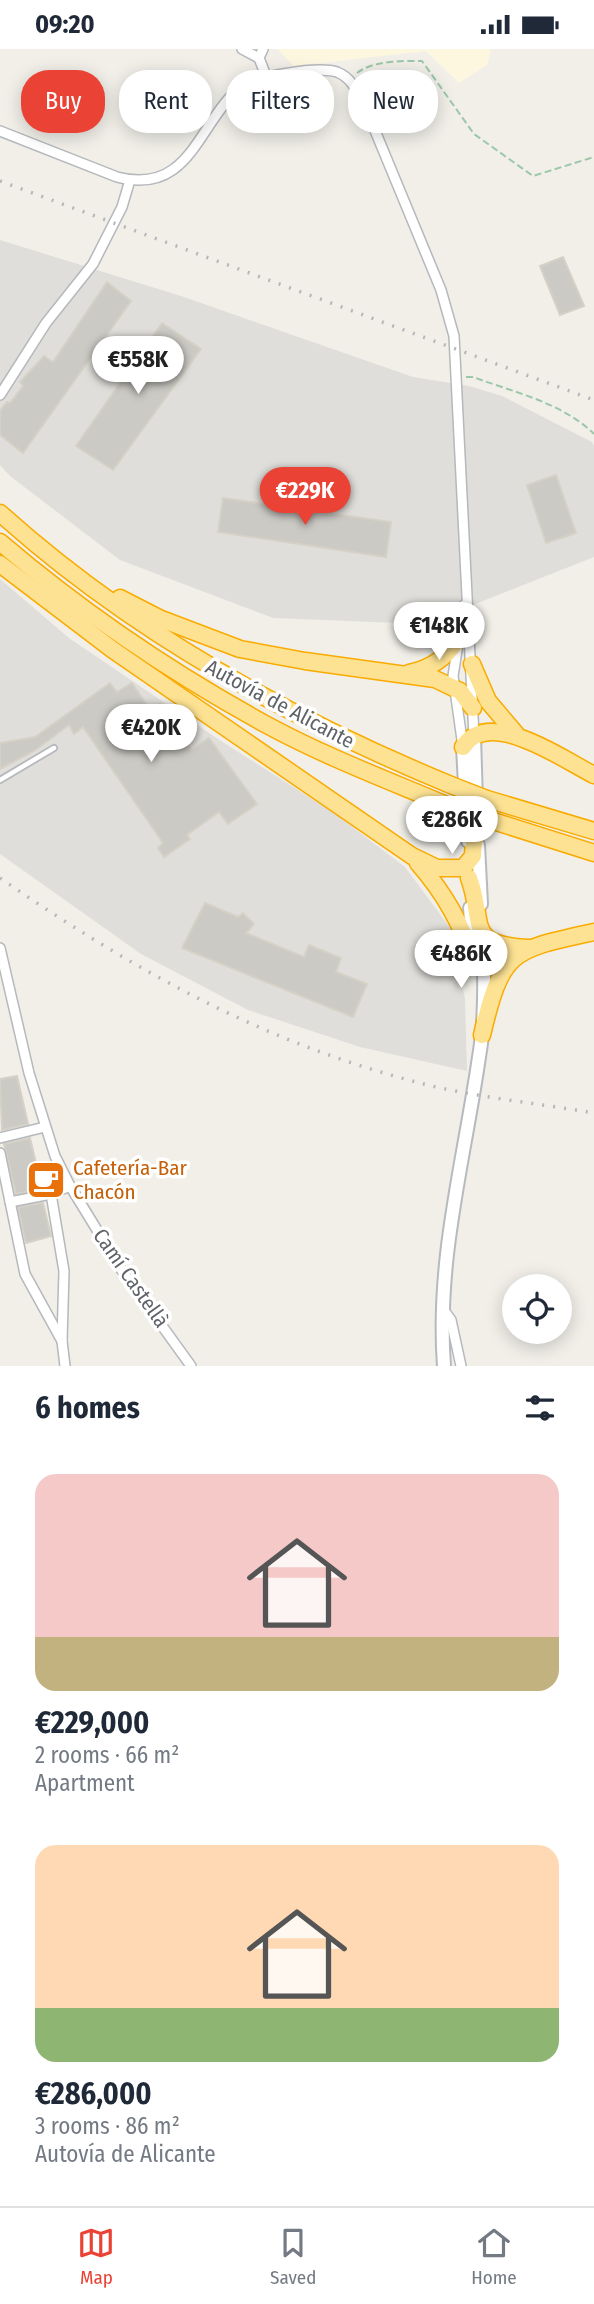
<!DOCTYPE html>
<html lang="en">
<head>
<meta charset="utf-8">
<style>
	:root { --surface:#fff; --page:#f2f2f3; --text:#1f2937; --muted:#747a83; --line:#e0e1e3; --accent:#ea4335 }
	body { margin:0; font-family:"Fira Sans Condensed",sans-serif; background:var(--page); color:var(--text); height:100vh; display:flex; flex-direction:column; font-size:26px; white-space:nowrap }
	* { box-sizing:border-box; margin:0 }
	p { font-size:23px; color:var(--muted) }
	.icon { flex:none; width:38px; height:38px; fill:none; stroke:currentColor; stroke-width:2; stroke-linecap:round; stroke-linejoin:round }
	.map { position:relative; height:1317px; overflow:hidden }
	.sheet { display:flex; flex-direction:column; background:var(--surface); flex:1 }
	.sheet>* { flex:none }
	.top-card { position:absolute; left:21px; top:21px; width:553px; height:63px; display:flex; gap:14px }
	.fabs { position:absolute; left:502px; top:1225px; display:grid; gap:14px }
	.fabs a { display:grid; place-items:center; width:70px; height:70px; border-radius:50%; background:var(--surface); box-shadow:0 4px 18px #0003; font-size:35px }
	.price { position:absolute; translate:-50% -60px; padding:0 16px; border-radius:24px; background:#fff; color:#222; font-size:23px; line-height:46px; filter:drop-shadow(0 2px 4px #0008) }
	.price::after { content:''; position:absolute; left:50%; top:42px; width:21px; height:16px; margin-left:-10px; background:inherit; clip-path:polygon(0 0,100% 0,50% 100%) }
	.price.selected { background:var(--accent); color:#fff }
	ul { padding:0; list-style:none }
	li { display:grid; align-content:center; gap:14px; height:371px; padding:0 35px }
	li span { display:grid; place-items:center; height:217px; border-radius:21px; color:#555 }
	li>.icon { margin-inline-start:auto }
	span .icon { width:126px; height:126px; fill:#fffc; stroke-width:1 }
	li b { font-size:30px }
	h2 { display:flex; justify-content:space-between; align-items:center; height:84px; padding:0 35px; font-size:30px }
	.chip { padding:0 24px; border-radius:28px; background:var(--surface); box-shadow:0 4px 18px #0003; font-size:24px; line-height:63px }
	.chip.selected { background:var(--accent); color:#fff }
	.status { display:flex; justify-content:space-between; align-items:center; height:49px; padding:0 35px; background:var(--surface); direction:ltr }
	.status svg { height:19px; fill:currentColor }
	.tab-bar { display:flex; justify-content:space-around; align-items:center; height:98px; border-top:2px solid var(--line); background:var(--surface); font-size:19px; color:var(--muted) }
	.tab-bar a { display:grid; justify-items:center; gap:4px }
	.tab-bar .selected { color:var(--accent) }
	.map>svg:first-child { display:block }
</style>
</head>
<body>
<div class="status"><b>09:20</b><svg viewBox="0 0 49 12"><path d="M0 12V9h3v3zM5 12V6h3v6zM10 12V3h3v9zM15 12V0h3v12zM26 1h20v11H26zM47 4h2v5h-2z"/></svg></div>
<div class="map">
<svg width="594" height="1317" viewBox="0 0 594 1317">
	<rect width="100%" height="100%" fill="#f1efe8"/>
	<!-- commercial -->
	<polygon fill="#fef7e0" points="278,0 491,0 487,16 459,34 426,2 293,17"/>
	<!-- industrial -->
	<g fill="#e0deda">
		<polygon points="0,191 181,247 413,328 469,337 502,347 592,393 594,397 594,508 425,575 273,569 120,511 10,427 0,416"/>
		<polygon points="0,530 69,589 215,688 334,764 405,818 451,880 465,950 467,1022 360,998 248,961 141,905 0,805"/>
	</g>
	<!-- building -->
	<g fill="#cccac5" stroke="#d6d1c6" stroke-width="2">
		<polygon points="563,208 584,257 560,266 540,217"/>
		<polygon points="107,233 131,252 23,404 0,386 0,362 7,353 10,354 23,337 20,333 44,307 53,313"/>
		<polygon points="162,274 201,300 113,421 76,397"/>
		<polygon points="556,426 576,484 546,494 527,436"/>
		<polygon points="223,449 391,473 386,508 218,483"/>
		<polygon points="110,634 117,643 132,634 151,662 160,655 192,701 209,689 257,755 228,775 219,763 187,786 190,790 164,808 158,799 163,794 83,678 74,685 69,676 34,702 0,720 0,694 35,688"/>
		<polygon points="205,854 238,868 243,864 254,875 246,884 304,908 309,896 341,909 336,923 367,935 353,968 182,899"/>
		<polygon points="17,1027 28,1075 2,1081 0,1030"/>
		<polygon points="30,1089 42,1140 16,1145 4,1095"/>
		<polygon points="43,1154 51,1187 26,1194 18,1158"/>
	</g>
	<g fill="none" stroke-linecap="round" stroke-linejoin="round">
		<!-- lane casing -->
		<g stroke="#b5b8bc" stroke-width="8">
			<polyline id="lane" points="0,731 54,699"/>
		</g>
		<!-- street casing -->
		<g stroke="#b5b8bc" stroke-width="12">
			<g id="street">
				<polyline points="242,0 259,9"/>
				<polyline points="263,0 259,9 266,27"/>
				<path d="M0,82L117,128C189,147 198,76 238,40C252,27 319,17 337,23C352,29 357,43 364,55L441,241L454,287L474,687"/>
				<polyline points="0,346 46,274 93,215 122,158 130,131"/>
				<polyline points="463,698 453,627 464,556"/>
				<polyline points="0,899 29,1024 55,1107 70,1137 121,1220 191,1317"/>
				<polyline points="0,1089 45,1078"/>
				<polyline points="0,1104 25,1225 62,1292"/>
				<polyline points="51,1145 64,1222 62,1292 65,1317"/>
				<polyline points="10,1153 51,1145 70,1137"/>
				<polyline points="443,1260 451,1271 461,1317"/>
			</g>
		</g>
		<!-- secondary casing -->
		<g stroke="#b6babf" stroke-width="16">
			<g id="secondary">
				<polyline points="474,687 476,753"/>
				<polyline points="463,698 468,792"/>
				<polyline points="478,796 481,855"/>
				<polyline points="470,859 473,900"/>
				<path d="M444,1317C436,1211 464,1112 479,1008C486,967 485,922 482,880"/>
			</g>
		</g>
		<!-- highway casing -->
		<g stroke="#f9ab00" stroke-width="19">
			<g id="highway">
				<path d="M0,464C132,583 288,669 451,736"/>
				<path d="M0,493C82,563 172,624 267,676C326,708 390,732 451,758"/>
				<polyline points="0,515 113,601 412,807 437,819 463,819 473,807 476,758"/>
				<polyline points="120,549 161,570 240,600 305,612 435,630 460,642 473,659"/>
				<polyline points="472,615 488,652 516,685"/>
				<path d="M409,624C431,619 445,610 457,591"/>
				<path d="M463,698C488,657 564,711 594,726"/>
				<polyline points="487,750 594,782"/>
				<polyline points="487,770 594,804"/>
				<path d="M418,814C445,845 461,874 474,913"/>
				<path d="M469,829C486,875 463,896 530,899"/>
				<path d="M482,986C502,901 511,901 594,883"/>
			</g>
		</g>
		<!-- path -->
		<g stroke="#9cc7a9" stroke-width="2" stroke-dasharray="7 3.5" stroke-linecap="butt">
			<path d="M357,24C374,11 402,12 422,12L474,85L533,127L594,108"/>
			<path d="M466,328H473C513,343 563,354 594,385"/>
		</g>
		<!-- lane -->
		<use href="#lane" stroke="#fff" stroke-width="4.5"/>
		<!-- street -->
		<use href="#street" stroke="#fff" stroke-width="9"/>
		<!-- secondary -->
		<use href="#secondary" stroke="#fff" stroke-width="12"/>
		<!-- highway -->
		<use href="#highway" stroke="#fde293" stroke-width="16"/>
		<!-- rail -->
		<g stroke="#b6b7b8" stroke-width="3.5" stroke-dasharray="2 9" stroke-linecap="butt">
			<polyline points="0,132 594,351"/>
			<path d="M0,829C132,920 260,992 416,1033C472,1048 537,1054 594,1064"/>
		</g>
		<!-- highway-bridge casing -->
		<g stroke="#f9ab00" stroke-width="19" stroke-linecap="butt">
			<g id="highway-bridge">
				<polyline points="451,736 487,750"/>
				<polyline points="451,758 487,770"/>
			</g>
		</g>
		<!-- highway-bridge -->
		<use href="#highway-bridge" stroke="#fde293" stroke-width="16"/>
	</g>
	<!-- icons -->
	<defs>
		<g id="cafe-square" transform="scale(2.0125)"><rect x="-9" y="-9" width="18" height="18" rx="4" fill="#e8710a" stroke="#fff"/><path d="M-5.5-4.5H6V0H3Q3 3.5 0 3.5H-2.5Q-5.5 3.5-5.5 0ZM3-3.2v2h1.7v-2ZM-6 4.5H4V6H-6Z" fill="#fff"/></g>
	</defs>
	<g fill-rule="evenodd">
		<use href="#cafe-square" x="46" y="1131"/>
	</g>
	<g text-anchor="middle" stroke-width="7" stroke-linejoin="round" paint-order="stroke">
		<!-- street labels -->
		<g font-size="21" fill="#5f6368" stroke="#fff">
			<text transform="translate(280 655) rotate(28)" y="7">Autovía de Alicante</text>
			<text transform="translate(131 1229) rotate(55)" y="7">Camí Castellà</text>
		</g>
		<!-- food labels -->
		<g font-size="21" fill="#c56008" stroke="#fff" text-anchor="start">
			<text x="73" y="1126">Cafetería-Bar<tspan x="73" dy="24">Chacón</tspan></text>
		</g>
	</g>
</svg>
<div class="fabs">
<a><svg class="icon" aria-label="locate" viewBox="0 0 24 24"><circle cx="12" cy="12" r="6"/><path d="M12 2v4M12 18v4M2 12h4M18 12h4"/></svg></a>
</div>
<b class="price" style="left:138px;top:347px">€558K</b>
<b class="price selected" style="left:305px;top:478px">€229K</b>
<b class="price" style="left:439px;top:613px">€148K</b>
<b class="price" style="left:151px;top:715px">€420K</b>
<b class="price" style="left:452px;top:807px">€286K</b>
<b class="price" style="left:461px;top:941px">€486K</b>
<div class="top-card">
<a class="chip selected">Buy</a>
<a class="chip">Rent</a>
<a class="chip">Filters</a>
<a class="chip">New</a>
</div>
</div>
<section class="sheet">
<h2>6 homes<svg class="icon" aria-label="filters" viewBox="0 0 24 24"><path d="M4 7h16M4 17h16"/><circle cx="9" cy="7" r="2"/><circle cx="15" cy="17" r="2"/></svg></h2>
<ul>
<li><span style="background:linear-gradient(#f6c9c9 75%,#c2b280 0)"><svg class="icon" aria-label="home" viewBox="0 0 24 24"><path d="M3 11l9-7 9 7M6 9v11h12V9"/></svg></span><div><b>€229,000</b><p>2 rooms · 66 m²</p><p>Apartment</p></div></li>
<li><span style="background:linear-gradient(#ffd9b3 75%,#8fb573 0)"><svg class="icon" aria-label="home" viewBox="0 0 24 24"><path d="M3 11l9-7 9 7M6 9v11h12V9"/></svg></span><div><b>€286,000</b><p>3 rooms · 86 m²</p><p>Autovía de Alicante</p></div></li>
</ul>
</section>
<nav class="tab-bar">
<a class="selected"><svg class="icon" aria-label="map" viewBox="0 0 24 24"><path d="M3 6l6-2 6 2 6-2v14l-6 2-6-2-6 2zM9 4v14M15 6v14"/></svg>Map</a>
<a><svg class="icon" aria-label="saved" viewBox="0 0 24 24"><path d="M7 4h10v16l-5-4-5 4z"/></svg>Saved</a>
<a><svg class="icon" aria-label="home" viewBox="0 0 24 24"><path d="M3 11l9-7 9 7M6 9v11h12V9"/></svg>Home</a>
</nav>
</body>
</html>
